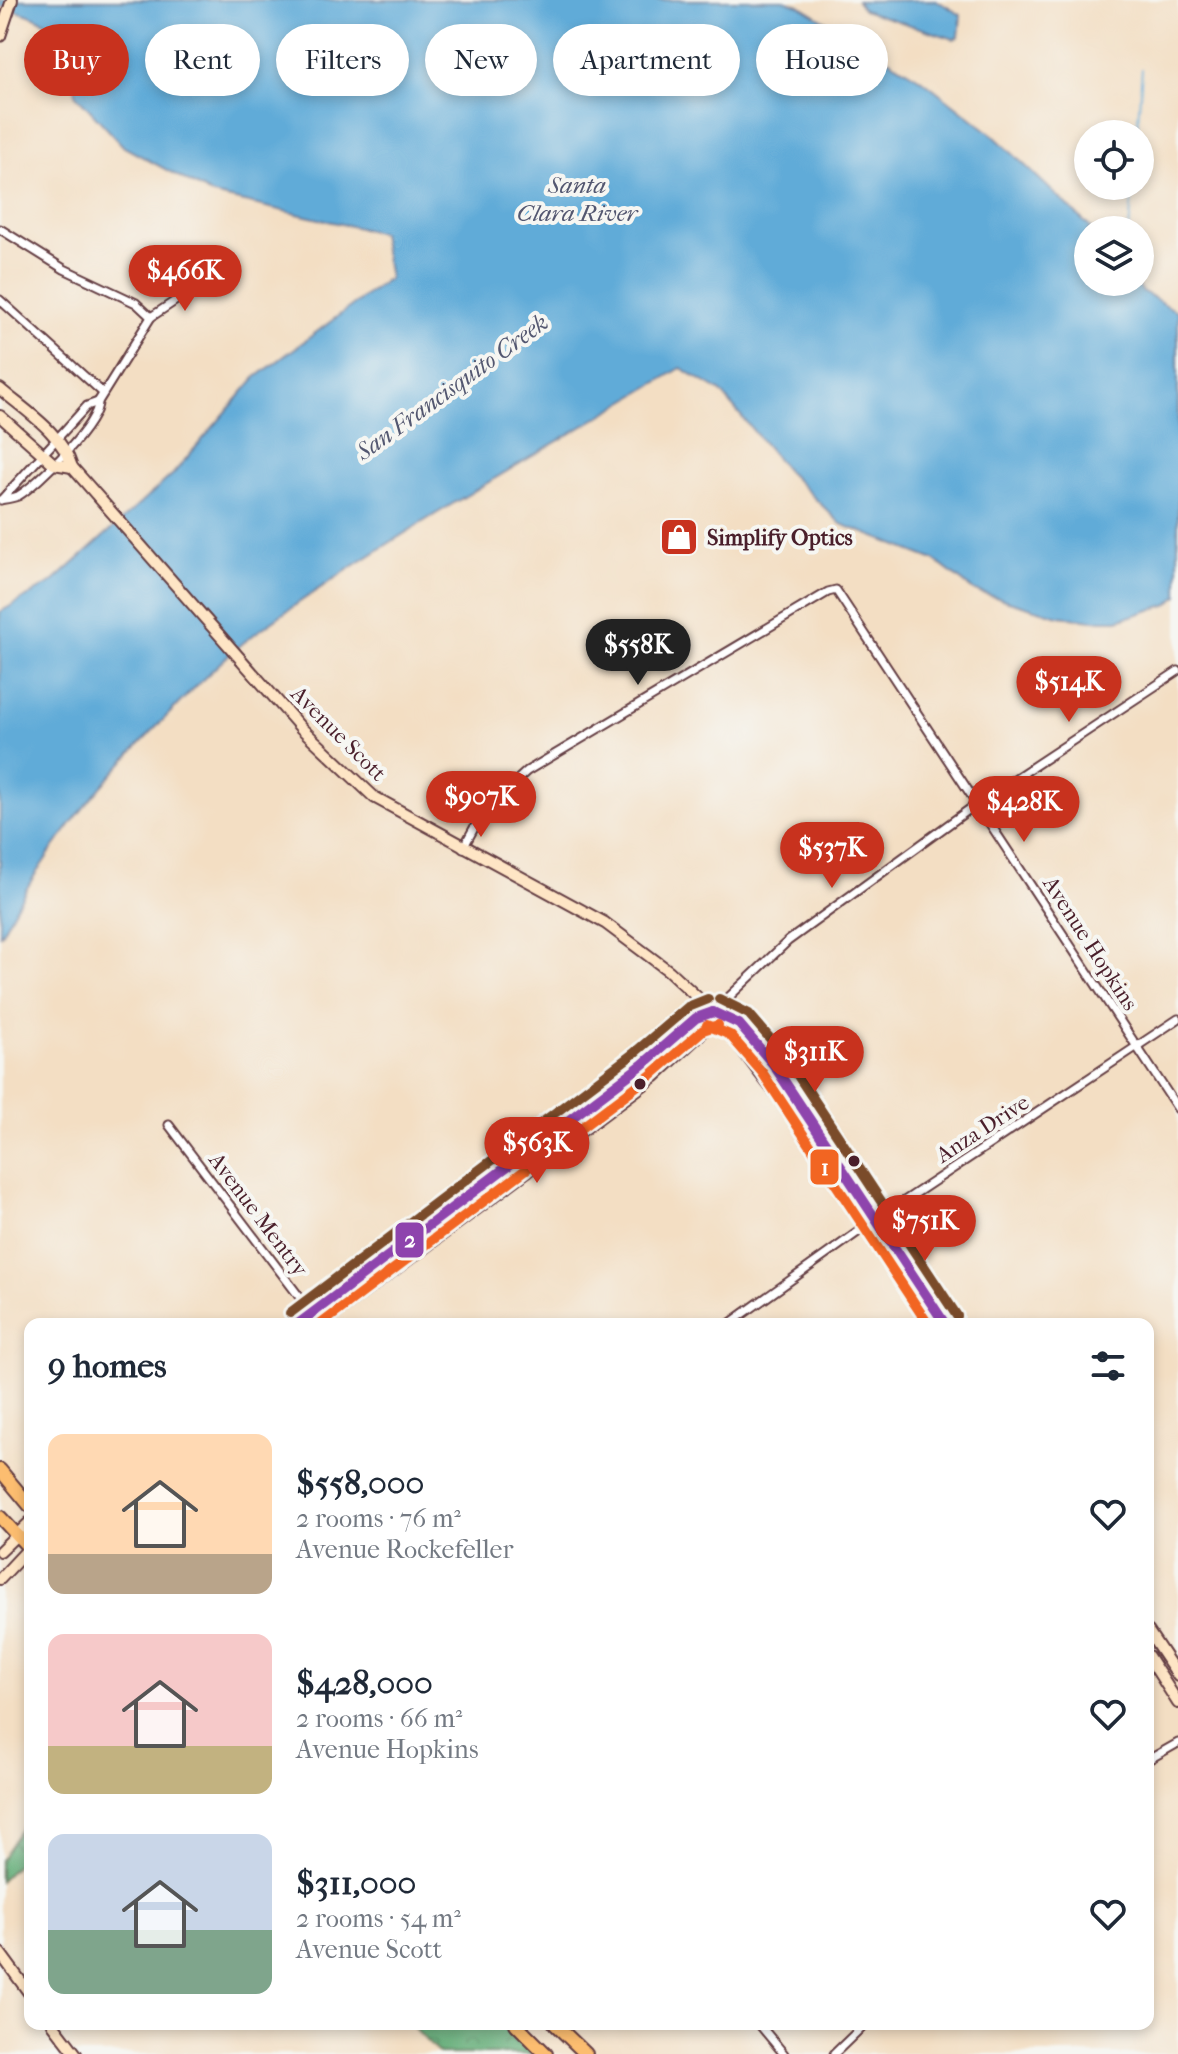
<!DOCTYPE html>
<html lang="en">
<head>
<meta charset="utf-8">
<style>
	:root { --surface:#fff; --page:#f6f6f7; --text:#1f2937; --muted:#747a83; --accent:#c8321e }
	body { margin:0; font-family:"IM FELL French Canon",serif; background:var(--page); color:var(--text); height:100vh; display:flex; flex-direction:column; font-size:30px; white-space:nowrap }
	* { box-sizing:border-box; margin:0 }
	p { font-size:26px; color:var(--muted) }
	.icon { flex:none; width:44px; height:44px; fill:none; stroke:currentColor; stroke-width:2; stroke-linecap:round; stroke-linejoin:round }
	.map { position:relative; flex:1; overflow:hidden }
	.panel { position:absolute; left:24px; top:1318px; width:1130px; height:712px; display:flex; flex-direction:column; background:var(--surface); border-radius:16px; box-shadow:0 4px 12px #0003 }
	.panel>* { flex:none }
	.guide { position:absolute; left:24px; top:24px; width:1130px; height:72px; display:flex; gap:16px }
	.tools { position:absolute; left:1074px; top:120px; display:grid; gap:16px }
	.tools a { display:grid; place-items:center; width:80px; height:80px; border-radius:50%; background:var(--surface); box-shadow:0 4px 12px #0003; font-size:40px }
	.price { position:absolute; translate:-50% -68px; padding:0 18px; border-radius:28px; background:var(--accent); color:#fff; font-size:26px; line-height:52px; filter:drop-shadow(0 2px 4px #0008) }
	.price::after { content:''; position:absolute; left:50%; top:48px; width:24px; height:18px; margin-left:-12px; background:inherit; clip-path:polygon(0 0,100% 0,50% 100%) }
	.price.on { background:#222; color:#fff }
	ul { padding:0; list-style:none }
	li { display:flex; align-items:center; gap:24px; height:200px; padding:0 24px }
	li span { display:grid; place-items:center; flex:none; width:224px; height:160px; border-radius:16px; color:#555 }
	li>.icon { margin-inline-start:auto }
	span .icon { width:96px; height:96px; fill:#fffc; stroke-width:1 }
	li b { font-size:34px }
	h2 { display:flex; justify-content:space-between; align-items:center; height:96px; padding:0 24px; font-size:34px }
	.tag { padding:0 28px; border-radius:36px; background:var(--surface); box-shadow:0 4px 12px #0003; font-size:28px; line-height:72px }
	.tag.on { background:var(--accent); color:#fff }
	.map>svg:first-child { display:block }
</style>
</head>
<body>
<div class="map">
<svg width="1178" height="2054" viewBox="0 0 1178 2054">
	<defs>
		<pattern id="forest-crowns" width="20" height="18" patternUnits="userSpaceOnUse" patternTransform="scale(2)"><rect width="20" height="18" fill="#60ac76"/><path d="M2 6a3 3 0 1 1 6 0M12 15a3 3 0 1 1 6 0" fill="none" stroke="#518b61"/></pattern>
	</defs>
	<rect width="100%" height="100%" fill="#f6f6f2"/>
	<filter id="ink" filterUnits="userSpaceOnUse"><feTurbulence type="fractalNoise" baseFrequency=".0125" numOctaves="2"/><feDisplacementMap in="SourceGraphic" scale="16" xChannelSelector="R" yChannelSelector="G"/><feConvolveMatrix kernelMatrix="1 2 1 2 8 2 1 2 1" color-interpolation-filters="sRGB"/></filter>
	<filter id="wash" filterUnits="userSpaceOnUse"><feTurbulence type="fractalNoise" baseFrequency=".006" numOctaves="4" result="noise"/><feDisplacementMap in="SourceGraphic" scale="32" xChannelSelector="R" yChannelSelector="G"/><feGaussianBlur stdDeviation="1.8" result="paint"/><feColorMatrix in="noise" values="0 0 0 0 0 0 0 0 0 0 0 0 0 0 0 0 0 1.4 0 .05"/><feComposite in="paint" operator="in"/></filter>
	<g filter="url(#wash)">
		<rect width="100%" height="100%" fill="#f3dec3"/>
		<!-- forest -->
		<g fill="url(#forest-crowns)" stroke="#556650" stroke-width="2">
			<polygon points="30,1816 30,1852 0,1881 0,1860"/>
			<polygon points="410,2024 503,2024 534,2054 439,2054"/>
		</g>
		<!-- water -->
		<g fill="#60abd8" stroke="#556582" stroke-width="2">
			<path d="M0,0H784L799,5L924,81L993,135L1093,230H1088V282H1136L1142,291L1178,312V596L1169,604L1138,614L1117,620H1093L1059,616L975,591L934,560L841,524L787,471L721,392L681,368C540,453 394,533 260,630C224,656 194,688 163,720C95,790 45,848 0,936V612L53,582L173,474L255,378L389,278L381,233L213,195L124,147L75,94C78,31 54,21 0,6Z"/>
			<polygon points="936,0 961,15 959,37 954,39 863,10 857,1"/>
		</g>
		<g fill="none" stroke-linecap="round" stroke-linejoin="round">
			<!-- stream -->
			<g stroke="#60abd8" stroke-width="2">
				<polyline points="1137,134 1142,69"/>
				<polyline points="1129,230 1133,186"/>
			</g>
		</g>
	</g>
	<g filter="url(#ink)">
		<g fill="none" stroke-linecap="round" stroke-linejoin="round">
			<!-- street casing -->
			<g stroke="#633c42" stroke-width="11">
				<g id="street">
					<polyline points="0,229 64,269 136,303 151,317"/>
					<polyline points="0,300 103,393"/>
					<polyline points="98,402 151,317 175,301 194,279"/>
					<path d="M0,500C6,499 13,498 18,496C38,484 99,424 98,402L87,406L1,500"/>
					<polyline points="463,848 484,810 527,771 828,592 836,590 1178,1109"/>
					<polyline points="713,1012 788,941 978,803 1178,671"/>
					<polyline points="169,1125 320,1324"/>
					<polyline points="729,1324 865,1227 1178,1019"/>
					<polyline points="1148,1760 1178,1743"/>
					<polyline points="759,2024 784,2054"/>
					<polyline points="834,2054 865,2024"/>
				</g>
			</g>
			<!-- secondary casing -->
			<g stroke="#633c42" stroke-width="14">
				<g id="secondary">
					<polyline points="0,36 12,0"/>
					<path d="M0,389C27,412 62,433 72,467L301,728L374,797L605,923L669,971L713,1012L788,1110L929,1324"/>
					<polyline points="0,416 54,464 72,467"/>
					<polyline points="715,1013 739,1024 773,1064 945,1324"/>
					<polyline points="298,1324 642,1065 696,1018 713,1012"/>
					<polyline points="322,1324 654,1077 706,1029 713,1012"/>
					<polyline points="0,1551 30,1522"/>
					<polyline points="0,1579 30,1547"/>
					<polyline points="1148,1631 1178,1676"/>
					<polyline points="1148,1656 1178,1703"/>
					<polyline points="0,1953 30,1994"/>
					<polyline points="53,2024 76,2054"/>
				</g>
			</g>
			<!-- primary casing -->
			<g stroke="#633c42" stroke-width="16">
				<g id="primary">
					<polyline points="0,1470 30,1506"/>
					<polyline points="0,1517 30,1549"/>
					<polyline points="516,2024 546,2054"/>
					<polyline points="555,2024 586,2054"/>
				</g>
			</g>
			<!-- street -->
			<use href="#street" stroke="#fff" stroke-width="7"/>
			<!-- secondary -->
			<use href="#secondary" stroke="#fee5c5" stroke-width="10"/>
			<!-- primary -->
			<use href="#primary" stroke="#fcbd6f" stroke-width="12"/>
			<!-- bus-1 casing -->
			<g stroke="#f6f6f2" stroke-width="16">
				<g id="bus-1">
					<polyline points="713,1012 739,1024 773,1064 945,1324"/>
					<polyline points="298,1324 642,1065 696,1018 713,1012"/>
				</g>
			</g>
			<!-- bus-2 casing -->
			<g stroke="#f6f6f2" stroke-width="16">
				<g id="bus-2">
					<polyline points="707,1025 730,1035 762,1072 928,1324"/>
					<polyline points="321,1324 650,1076 703,1030 718,1025"/>
				</g>
			</g>
			<!-- bus-3 casing -->
			<g stroke="#f6f6f2" stroke-width="16">
				<g id="bus-3">
					<polyline points="719,999 749,1014 785,1056 957,1316"/>
					<polyline points="290,1313 633,1054 688,1007 708,999"/>
				</g>
			</g>
			<!-- bus-1 -->
			<use href="#bus-1" stroke="#8e44ad" stroke-width="10"/>
			<!-- bus-2 -->
			<use href="#bus-2" stroke="#f26522" stroke-width="10"/>
			<!-- bus-3 -->
			<use href="#bus-3" stroke="#7a4b2a" stroke-width="10"/>
		</g>
	</g>
	<!-- icons -->
	<defs>
		<g id="shop-square" transform="scale(2)"><rect x="-9" y="-9" width="18" height="18" rx="4" fill="#c8321e" stroke="#f6f6f2"/><path d="M-5-2.5h2.3a2.7 3.5 0 0 1 5.4 0H5L5.5 6h-11ZM-1.5-2.5h3a1.5 2.3 0 0 0-3 0Z" fill="#fff"/></g>
	</defs>
	<g fill-rule="evenodd">
		<use href="#shop-square" x="679" y="537"/>
	</g>
	<!-- markers -->
	<g fill="#4a1f2b" stroke="#f6f6f2" stroke-width="3">
		<circle cx="640" cy="1084" r="7"/>
		<circle cx="854" cy="1161" r="7"/>
	</g>
	<g text-anchor="middle" stroke-width="8" stroke-linejoin="round" paint-order="stroke">
		<!-- poi labels -->
		<g font-size="22" font-weight="bold" fill="#4a1f2b" stroke="#f6f6f2" text-anchor="start">
			<text x="707" y="545">Simplify Optics</text>
		</g>
		<!-- street labels -->
		<g font-size="22" fill="#4a1f2b" stroke="#f6f6f2">
			<text transform="translate(339 733) rotate(45)" y="8">Avenue Scott</text>
			<text transform="translate(1091 943) rotate(57)" y="8">Avenue Hopkins</text>
			<text transform="translate(982 1128) rotate(-33)" y="8">Anza Drive</text>
			<text transform="translate(259 1214) rotate(53)" y="8">Avenue Mentry</text>
		</g>
		<!-- water labels -->
		<g font-size="24" font-style="italic" fill="#535770" stroke="#f6f6f2">
			<text x="577" y="193">Santa<tspan x="577" dy="28">Clara River</tspan></text>
			<text transform="translate(452 387) rotate(-36)" y="8">San Francisquito Creek</text>
		</g>
	</g>
	<g stroke="#f6f6f2" stroke-width="3">
		<rect x="809" y="1148" width="31" height="38" rx="8" fill="#f26522"/>
		<rect x="394" y="1221" width="31" height="38" rx="8" fill="#8e44ad"/>
	</g>
	<g font-size="22" text-anchor="middle" font-weight="bold" fill="#fff">
		<text x="825" y="1175">1</text>
		<text x="410" y="1247">2</text>
	</g>
</svg>
<div class="tools">
<a><svg class="icon" aria-label="locate" viewBox="0 0 24 24"><circle cx="12" cy="12" r="6"/><path d="M12 2v4M12 18v4M2 12h4M18 12h4"/></svg></a>
<a><svg class="icon" aria-label="layers" viewBox="0 0 24 24"><path d="M12 4l9 5-9 5-9-5zM3 14l9 5 9-5"/></svg></a>
</div>
<b class="price" style="left:185px;top:313px">$466K</b>
<b class="price on" style="left:638px;top:687px">$558K</b>
<b class="price" style="left:1069px;top:724px">$514K</b>
<b class="price" style="left:481px;top:839px">$907K</b>
<b class="price" style="left:1024px;top:844px">$428K</b>
<b class="price" style="left:832px;top:890px">$537K</b>
<b class="price" style="left:815px;top:1094px">$311K</b>
<b class="price" style="left:537px;top:1185px">$563K</b>
<b class="price" style="left:925px;top:1263px">$751K</b>
<div class="guide">
<a class="tag on">Buy</a>
<a class="tag">Rent</a>
<a class="tag">Filters</a>
<a class="tag">New</a>
<a class="tag">Apartment</a>
<a class="tag">House</a>
</div>
<section class="panel">
<h2>9 homes<svg class="icon" aria-label="filters" viewBox="0 0 24 24"><path d="M4 7h16M4 17h16"/><circle cx="9" cy="7" r="2"/><circle cx="15" cy="17" r="2"/></svg></h2>
<ul>
<li><span style="background:linear-gradient(#ffd9b3 75%,#b9a48a 0)"><svg class="icon" aria-label="home" viewBox="0 0 24 24"><path d="M3 11l9-7 9 7M6 9v11h12V9"/></svg></span><div><b>$558,000</b><p>2 rooms · 76 m²</p><p>Avenue Rockefeller</p></div><svg class="icon" aria-label="heart" viewBox="0 0 24 24"><path d="M12 20l-8-8c-3-5 5-10 8-4 3-6 11-1 8 4z"/></svg></li>
<li><span style="background:linear-gradient(#f6c9c9 70%,#c2b280 0)"><svg class="icon" aria-label="home" viewBox="0 0 24 24"><path d="M3 11l9-7 9 7M6 9v11h12V9"/></svg></span><div><b>$428,000</b><p>2 rooms · 66 m²</p><p>Avenue Hopkins</p></div><svg class="icon" aria-label="heart" viewBox="0 0 24 24"><path d="M12 20l-8-8c-3-5 5-10 8-4 3-6 11-1 8 4z"/></svg></li>
<li><span style="background:linear-gradient(#c9d6e8 60%,#7fa58c 0)"><svg class="icon" aria-label="home" viewBox="0 0 24 24"><path d="M3 11l9-7 9 7M6 9v11h12V9"/></svg></span><div><b>$311,000</b><p>2 rooms · 54 m²</p><p>Avenue Scott</p></div><svg class="icon" aria-label="heart" viewBox="0 0 24 24"><path d="M12 20l-8-8c-3-5 5-10 8-4 3-6 11-1 8 4z"/></svg></li>
</ul>
</section>
</div>
</body>
</html>
